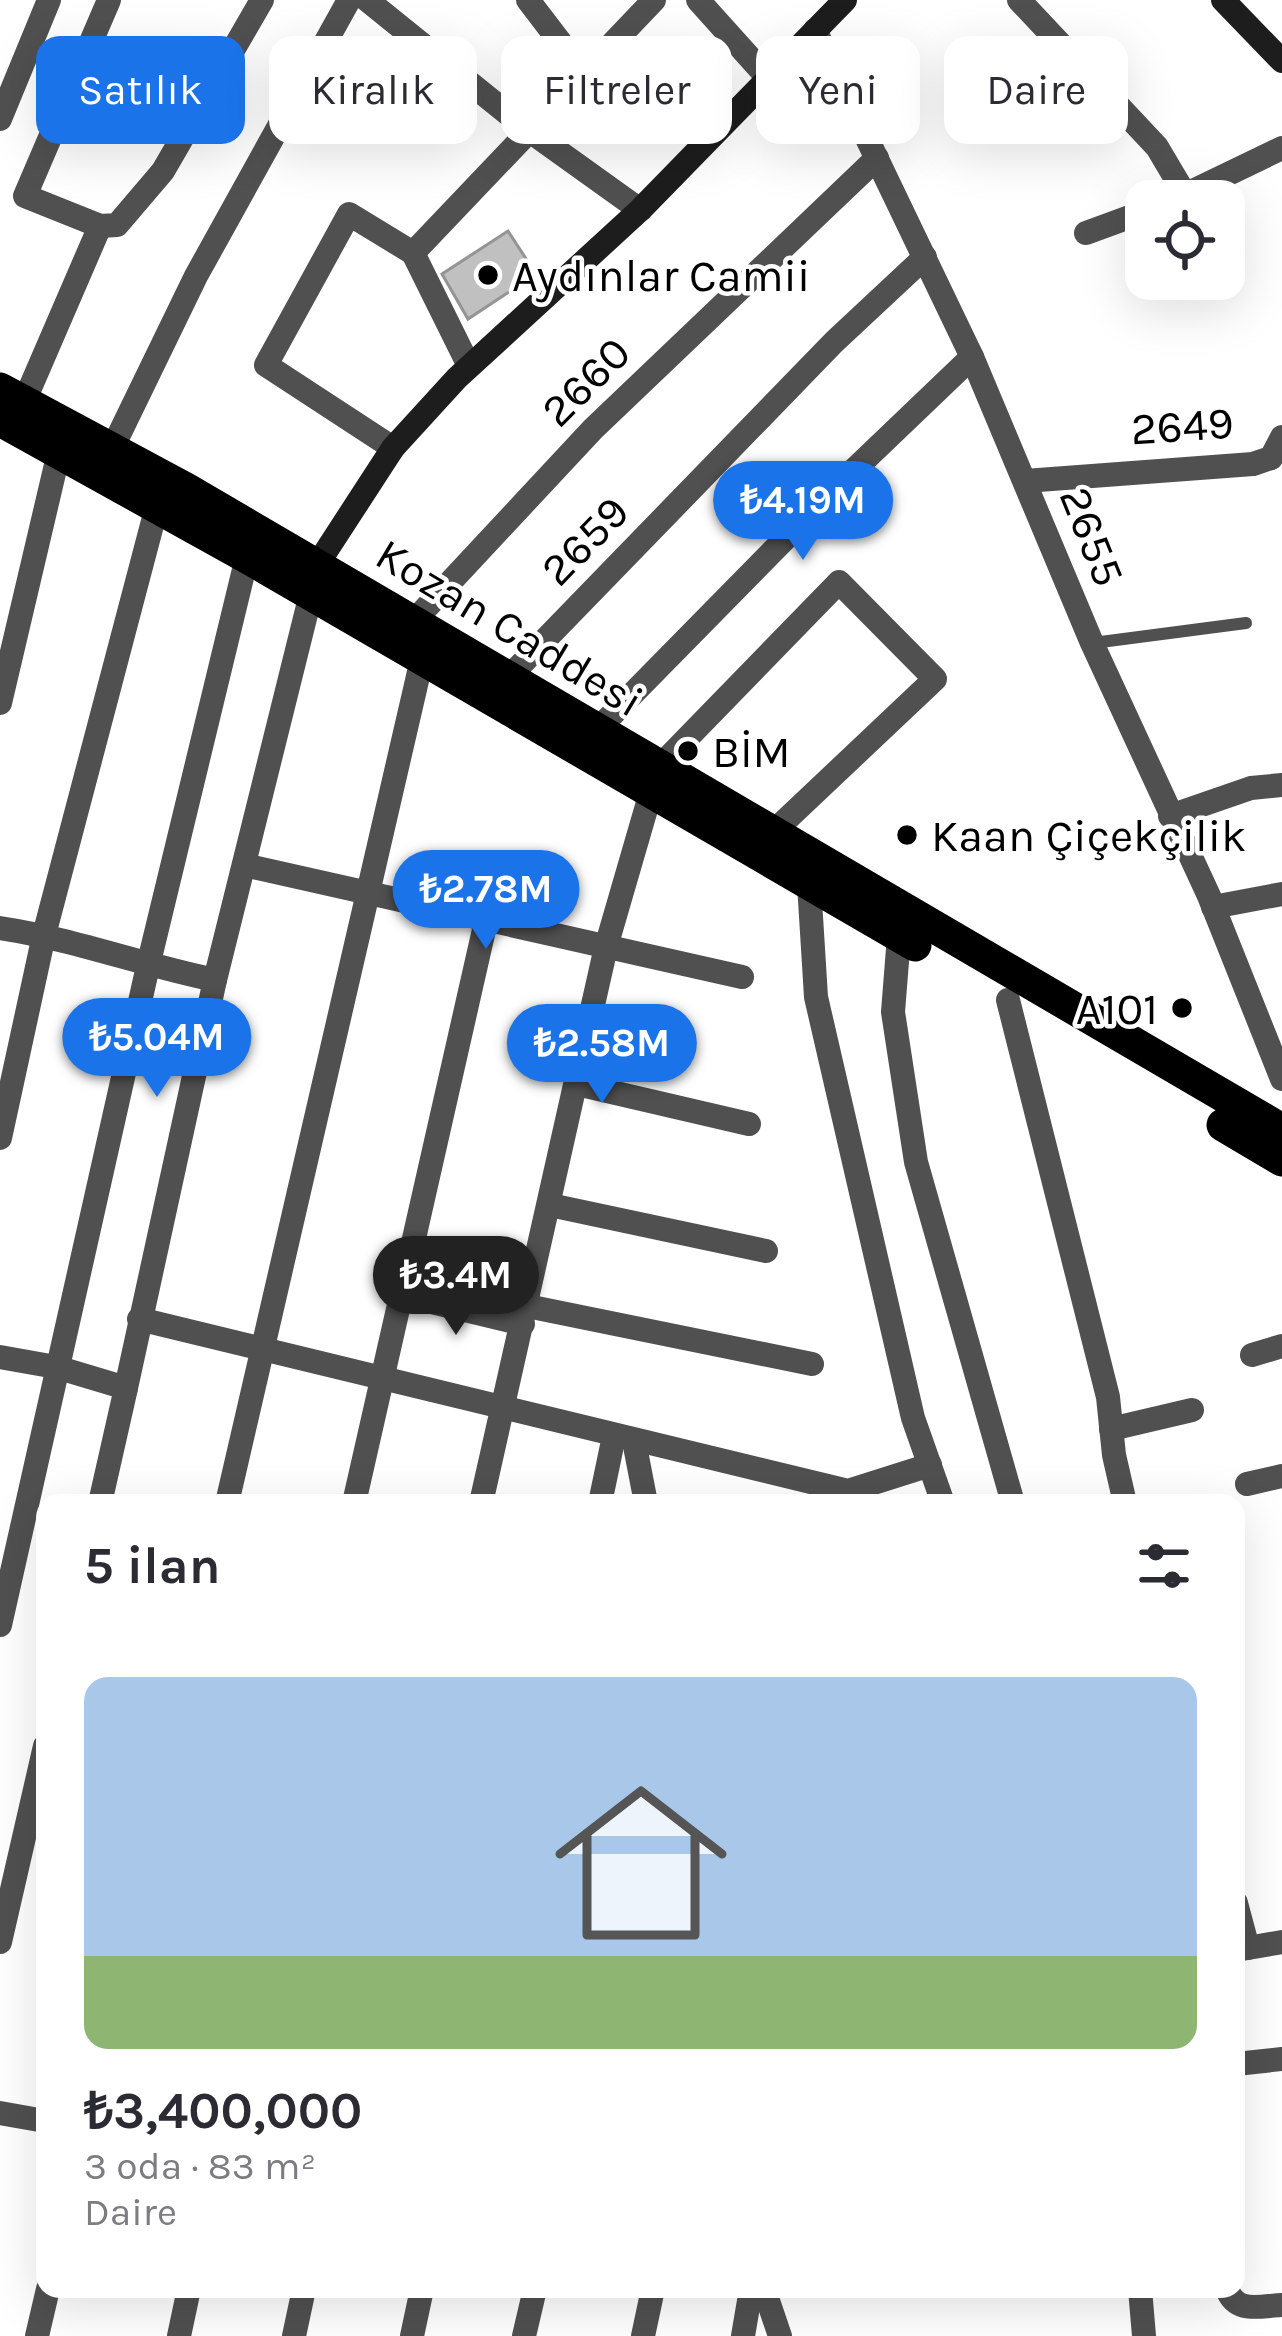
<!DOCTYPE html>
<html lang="tr">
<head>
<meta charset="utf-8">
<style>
	:root { --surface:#fff; --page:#f2f2f3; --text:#2b2b33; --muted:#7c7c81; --line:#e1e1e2; --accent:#1a73e8 }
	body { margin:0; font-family:Karla,sans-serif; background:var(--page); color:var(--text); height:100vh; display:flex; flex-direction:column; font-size:45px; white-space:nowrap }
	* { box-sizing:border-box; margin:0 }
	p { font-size:39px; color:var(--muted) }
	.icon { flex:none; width:66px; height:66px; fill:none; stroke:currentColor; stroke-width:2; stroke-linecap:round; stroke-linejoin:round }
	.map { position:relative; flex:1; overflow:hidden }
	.panel { position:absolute; left:36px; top:1494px; width:1209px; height:804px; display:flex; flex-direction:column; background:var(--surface); border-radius:24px; box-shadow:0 12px 48px #0002 }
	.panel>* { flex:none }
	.guide { position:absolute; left:36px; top:36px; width:1212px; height:108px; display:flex; gap:24px }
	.controls { position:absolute; left:1125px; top:180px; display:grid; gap:24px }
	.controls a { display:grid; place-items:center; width:120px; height:120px; border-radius:24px; background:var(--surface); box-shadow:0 12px 48px #0002; font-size:60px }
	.price { position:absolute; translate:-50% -102px; padding:0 27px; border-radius:42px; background:var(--accent); color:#fff; font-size:39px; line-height:78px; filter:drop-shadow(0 3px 6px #0008) }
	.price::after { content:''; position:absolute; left:50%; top:72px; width:36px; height:27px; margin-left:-18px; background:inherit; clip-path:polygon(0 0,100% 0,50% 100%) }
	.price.current { background:#222; color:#fff }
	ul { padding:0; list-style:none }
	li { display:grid; align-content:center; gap:24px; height:636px; padding:0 48px }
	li+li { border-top:3px solid var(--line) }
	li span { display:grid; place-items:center; height:372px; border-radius:24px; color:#555 }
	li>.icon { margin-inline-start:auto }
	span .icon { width:216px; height:216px; fill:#fffc; stroke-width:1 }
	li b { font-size:51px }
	h2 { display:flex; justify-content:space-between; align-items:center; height:144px; padding:0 48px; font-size:51px }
	.tag { padding:0 42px; border-radius:24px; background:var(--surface); box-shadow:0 12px 48px #0002; font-size:42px; line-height:108px }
	.tag.current { background:var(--accent); color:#fff }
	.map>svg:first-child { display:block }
</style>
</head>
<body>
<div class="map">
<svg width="1282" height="2336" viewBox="0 0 1282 2336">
	<rect width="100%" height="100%" fill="#fff"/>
	<!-- building -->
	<polygon fill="#c0c0c0" stroke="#949494" stroke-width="3" points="508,231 536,274 468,319 442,274"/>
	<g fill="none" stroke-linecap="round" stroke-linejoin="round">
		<!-- service -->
		<polyline stroke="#505050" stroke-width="12" points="1093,643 1246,623"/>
		<!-- minor -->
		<g stroke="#505050" stroke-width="24">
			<polyline points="109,0 25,196 100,226 117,225 163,171 262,0"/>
			<polyline points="367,0 527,129 640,210"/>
			<polyline points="528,0 583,72"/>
			<polyline points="698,0 768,78"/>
			<polyline points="1019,0 1157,147 1186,196"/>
			<polyline points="815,30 972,357 1092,643 1209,896 1282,1079"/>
			<polyline points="0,119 49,0"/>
			<polyline points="1172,201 1282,148"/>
			<polyline points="1086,233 1146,211"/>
			<polyline points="469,366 413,253 654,0"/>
			<polyline points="24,402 100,226"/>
			<polyline points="393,448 266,365 349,214 413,253"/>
			<polyline points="112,449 196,276 349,0"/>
			<polyline points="1271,458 1282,437"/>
			<polyline points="1025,481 1253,464 1271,458"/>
			<polyline points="413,622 593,429 877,158"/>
			<polyline points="507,679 834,342 925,257"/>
			<polyline points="0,703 59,452"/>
			<polyline points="596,731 833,490 972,357"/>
			<polyline points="659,767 839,582 935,679 771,834"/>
			<polyline points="1170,816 1251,788 1282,785"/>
			<polyline points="244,865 742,977"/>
			<polyline points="809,884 816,997 913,1418 943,1503"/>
			<polyline points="1213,907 1282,894"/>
			<path d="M0,928C73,939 142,965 215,980L126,1388"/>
			<polyline points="899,936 893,1012 916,1162 1013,1503"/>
			<polyline points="215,980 311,594"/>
			<polyline points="1008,1000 1108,1397 1114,1455 1125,1503"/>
			<polyline points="577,1084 749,1124"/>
			<polyline points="0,1138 44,935 157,506"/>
			<polyline points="550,1205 766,1251"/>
			<polyline points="403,1295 523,1324"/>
			<polyline points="527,1306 812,1364"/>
			<polyline points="139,1319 848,1491 930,1465"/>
			<polyline points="1252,1355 1282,1346"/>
			<polyline points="0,1357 56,1367 126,1388 100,1503"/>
			<polyline points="1111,1429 1192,1410"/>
			<polyline points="634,1441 646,1503"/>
			<polyline points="1247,1484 1282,1476"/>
			<polyline points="227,1503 422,659"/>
			<polyline points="354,1503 486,921"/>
			<polyline points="481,1503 606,947 651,792"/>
			<polyline points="600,1503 614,1436"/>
			<polyline points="0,1625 148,966 247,557"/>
			<polyline points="1236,1903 1248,1948"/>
			<polyline points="0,1942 45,1746"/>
			<polyline points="1236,1950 1282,1942"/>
			<polyline points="1236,2064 1282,2059"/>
			<polyline points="0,2113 45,2121"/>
			<polyline points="764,2289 780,2336"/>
			<polyline points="1140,2289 1144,2336"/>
			<path d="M1227,2289C1236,2314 1259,2306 1282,2305"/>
			<polyline points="37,2336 48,2289"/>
			<polyline points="179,2336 189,2289"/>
			<polyline points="294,2336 304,2289"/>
			<polyline points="412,2336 422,2289"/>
			<polyline points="524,2336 535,2289"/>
			<polyline points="643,2336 653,2289"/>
			<polyline points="743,2336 751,2289"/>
		</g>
		<!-- secondary -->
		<g stroke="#1d1d1d" stroke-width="24">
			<polyline points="1223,0 1282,61"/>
			<polyline points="317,565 393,448 457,378 640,210 845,0"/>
		</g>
		<!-- trunk -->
		<g stroke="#000" stroke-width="33">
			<polyline points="0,389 186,489 1282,1130"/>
			<polyline points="0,420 247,557 915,945"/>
			<polyline points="1223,1125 1282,1160"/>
		</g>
	</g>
	<!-- markers -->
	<g fill="#000" stroke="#fff" stroke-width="4.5">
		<circle cx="488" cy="275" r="12"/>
		<circle cx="688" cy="751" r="12"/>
		<circle cx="907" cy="835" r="12"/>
		<circle cx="1182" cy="1008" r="12"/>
	</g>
	<g text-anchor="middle" stroke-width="9" stroke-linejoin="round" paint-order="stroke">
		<!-- poi labels -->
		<g font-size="45" fill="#000" stroke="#fff" text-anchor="start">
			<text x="512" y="291">Aydınlar Camii</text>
			<text x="712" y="767">BİM</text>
			<text x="931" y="851">Kaan Çiçekçilik</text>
			<text x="1158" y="1024" text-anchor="end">A101</text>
		</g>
		<!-- street labels -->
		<g font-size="45" fill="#000" stroke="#fff">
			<text transform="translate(585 381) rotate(-45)" y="16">2660</text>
			<text transform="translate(1182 425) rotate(-4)" y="16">2649</text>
			<text transform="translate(1093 536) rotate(68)" y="16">2655</text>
			<text transform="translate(584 540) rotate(-46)" y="16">2659</text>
			<text transform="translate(510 627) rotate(31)" y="16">Kozan Caddesi</text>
		</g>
	</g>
</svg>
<div class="controls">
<a><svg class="icon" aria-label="locate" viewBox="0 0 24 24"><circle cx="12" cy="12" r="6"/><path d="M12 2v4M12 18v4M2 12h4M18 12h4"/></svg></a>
</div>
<b class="price" style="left:803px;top:563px">₺4.19M</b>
<b class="price" style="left:486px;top:952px">₺2.78M</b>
<b class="price" style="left:157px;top:1100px">₺5.04M</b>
<b class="price" style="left:602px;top:1106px">₺2.58M</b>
<b class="price current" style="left:456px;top:1338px">₺3.4M</b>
<div class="guide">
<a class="tag current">Satılık</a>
<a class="tag">Kiralık</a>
<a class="tag">Filtreler</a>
<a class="tag">Yeni</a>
<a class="tag">Daire</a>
</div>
<section class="panel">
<h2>5 ilan<svg class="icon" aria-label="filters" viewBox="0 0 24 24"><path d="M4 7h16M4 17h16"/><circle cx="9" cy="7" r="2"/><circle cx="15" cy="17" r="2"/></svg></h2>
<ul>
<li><span style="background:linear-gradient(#a9c7e8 75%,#8fb573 0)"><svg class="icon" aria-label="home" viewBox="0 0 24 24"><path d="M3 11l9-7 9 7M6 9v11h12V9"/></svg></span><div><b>₺3,400,000</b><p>3 oda · 83 m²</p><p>Daire</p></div></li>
</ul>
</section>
</div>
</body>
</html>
